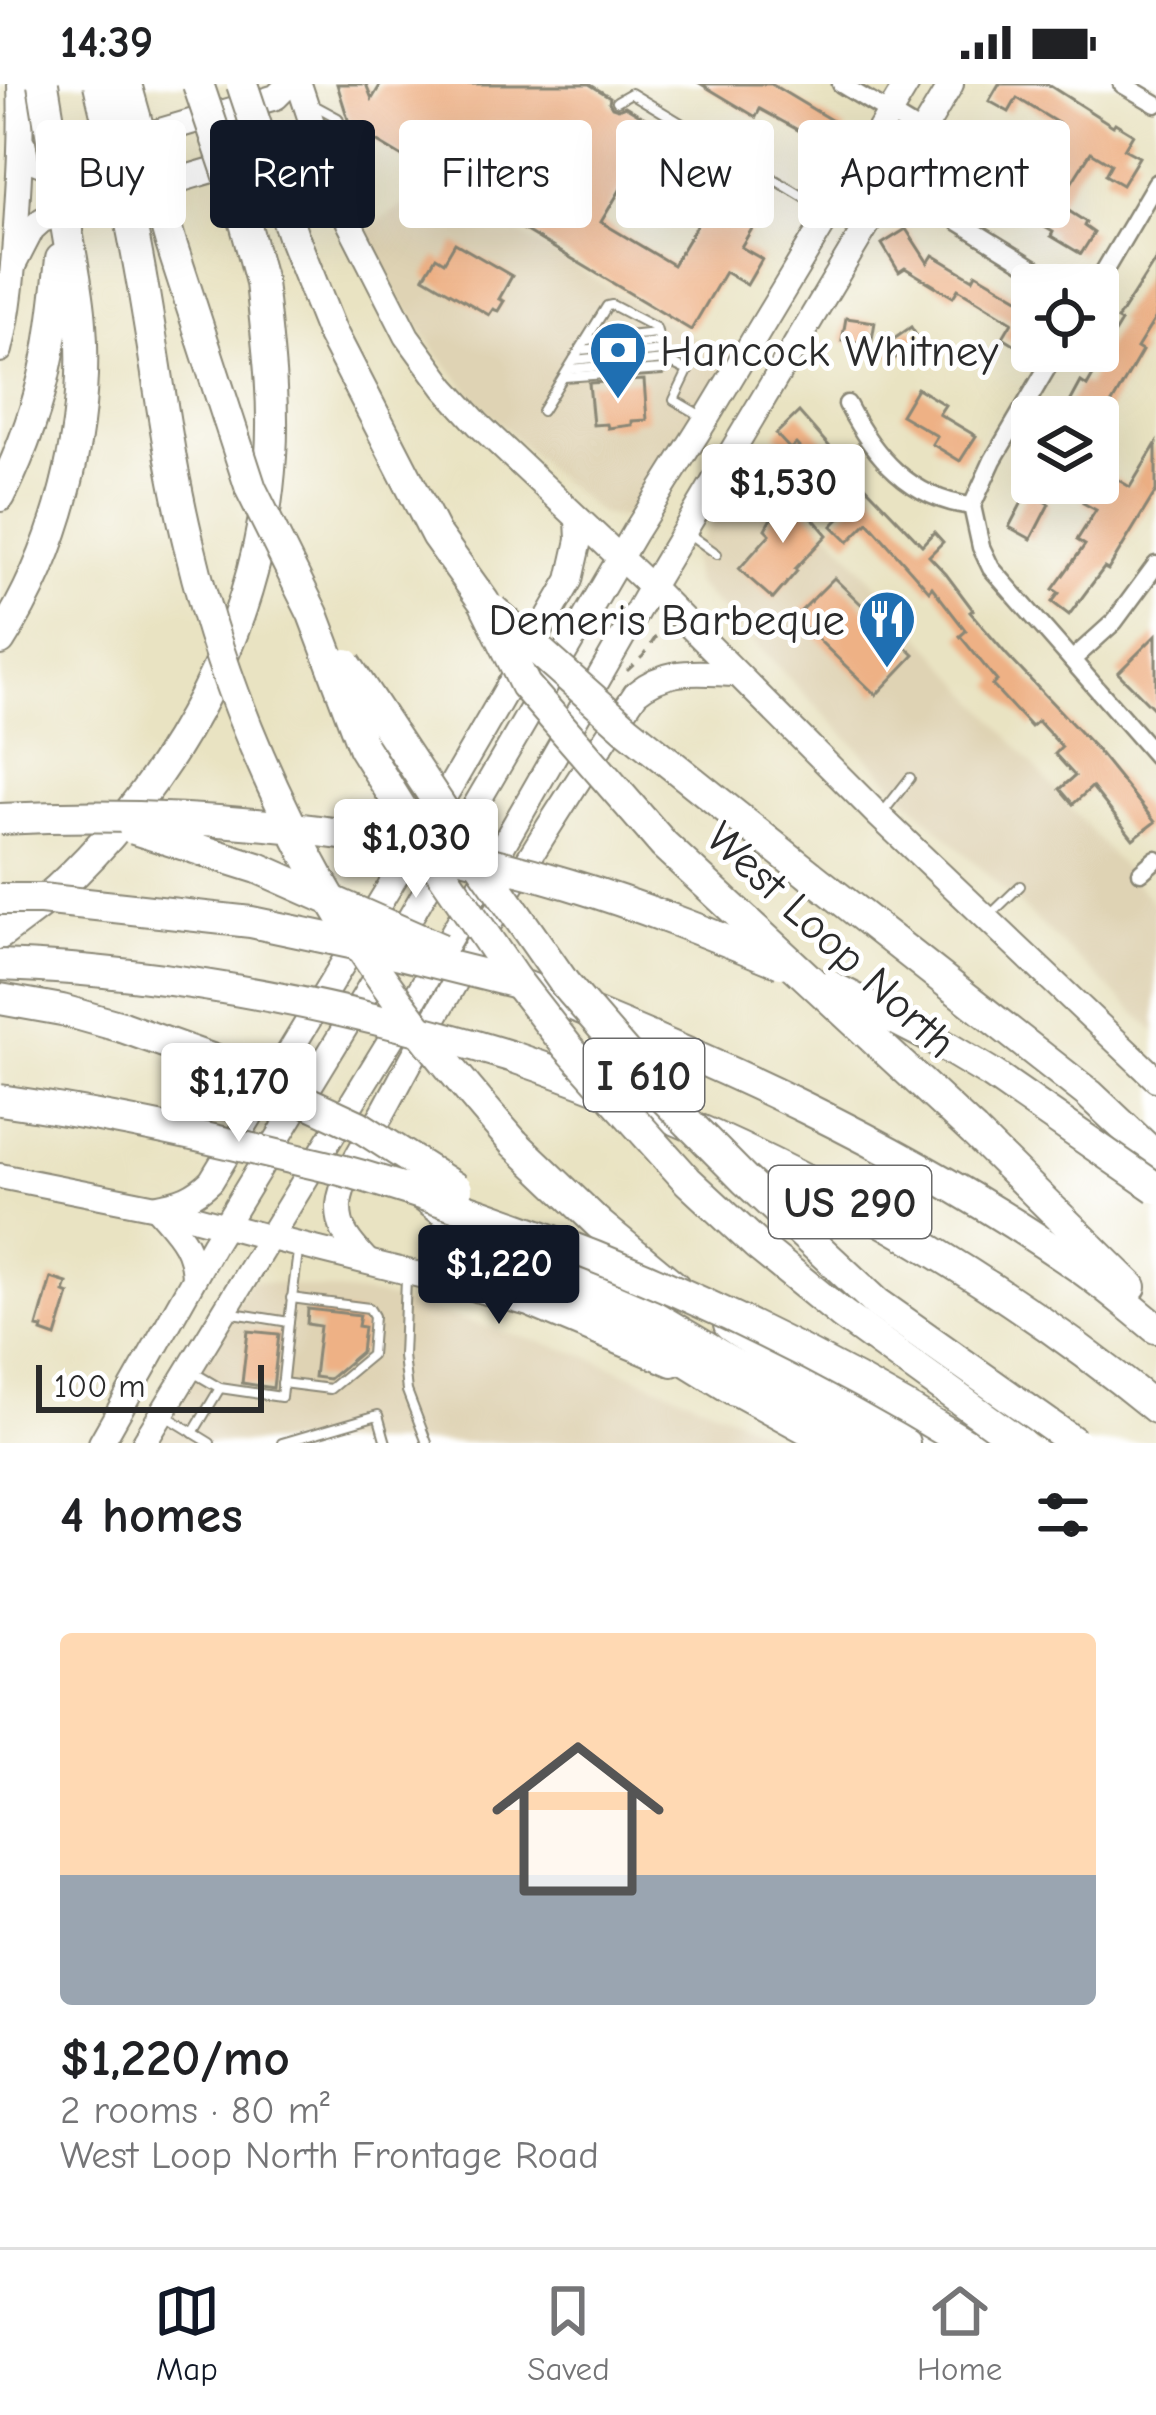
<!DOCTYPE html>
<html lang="en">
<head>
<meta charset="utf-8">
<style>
	:root { --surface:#fff; --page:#f2f2f2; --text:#202124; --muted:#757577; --line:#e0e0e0; --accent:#111827 }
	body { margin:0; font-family:"Comic Neue",sans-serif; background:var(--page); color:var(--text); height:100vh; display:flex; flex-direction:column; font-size:45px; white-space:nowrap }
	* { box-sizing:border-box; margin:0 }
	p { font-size:39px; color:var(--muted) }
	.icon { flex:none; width:66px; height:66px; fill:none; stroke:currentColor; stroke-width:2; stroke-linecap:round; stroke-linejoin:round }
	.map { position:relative; height:1359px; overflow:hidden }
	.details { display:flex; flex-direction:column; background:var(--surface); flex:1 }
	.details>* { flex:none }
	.hud { position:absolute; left:36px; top:36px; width:1086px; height:108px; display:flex; gap:24px }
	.buttons { position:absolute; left:1011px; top:180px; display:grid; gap:24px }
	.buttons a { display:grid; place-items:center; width:108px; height:108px; border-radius:12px; background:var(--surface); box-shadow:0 12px 48px #0002; font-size:60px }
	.scale { position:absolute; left:36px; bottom:30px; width:228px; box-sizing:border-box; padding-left:12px; border:6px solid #2b2b2b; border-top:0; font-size:33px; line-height:42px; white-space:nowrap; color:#2b2b2b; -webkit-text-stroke:9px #fff; paint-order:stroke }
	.price { position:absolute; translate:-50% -102px; padding:0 27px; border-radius:12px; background:#fff; color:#222; font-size:39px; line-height:78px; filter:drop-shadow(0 3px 6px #0008) }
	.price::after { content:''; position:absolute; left:50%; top:72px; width:36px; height:27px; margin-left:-18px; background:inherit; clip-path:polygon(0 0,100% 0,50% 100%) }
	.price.selected { background:var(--accent); color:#fff }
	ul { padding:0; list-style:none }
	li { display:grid; align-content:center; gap:24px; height:636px; padding:0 60px }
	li+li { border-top:3px solid var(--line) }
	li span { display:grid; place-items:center; height:372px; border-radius:12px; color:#555 }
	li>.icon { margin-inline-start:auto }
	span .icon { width:216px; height:216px; fill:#fffc; stroke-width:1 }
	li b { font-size:51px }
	h2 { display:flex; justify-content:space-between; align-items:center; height:144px; padding:0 60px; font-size:51px }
	.chip { padding:0 42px; border-radius:12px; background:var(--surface); box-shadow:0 12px 48px #0002; font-size:42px; line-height:108px }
	.chip.selected { background:var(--accent); color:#fff }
	.status { display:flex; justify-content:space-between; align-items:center; height:84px; padding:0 60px; background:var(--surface); direction:ltr }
	.status svg { height:33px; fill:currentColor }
	.dock { display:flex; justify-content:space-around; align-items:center; height:168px; border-top:3px solid var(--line); background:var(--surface); font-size:33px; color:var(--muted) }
	.dock a { display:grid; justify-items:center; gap:6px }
	.dock .selected { color:var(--accent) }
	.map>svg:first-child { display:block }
</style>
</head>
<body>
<div class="status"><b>14:39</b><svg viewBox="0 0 49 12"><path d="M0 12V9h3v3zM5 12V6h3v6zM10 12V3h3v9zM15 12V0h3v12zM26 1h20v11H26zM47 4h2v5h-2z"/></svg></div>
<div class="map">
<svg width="1156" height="1359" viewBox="0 0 1156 1359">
	<rect width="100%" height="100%" fill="#fff"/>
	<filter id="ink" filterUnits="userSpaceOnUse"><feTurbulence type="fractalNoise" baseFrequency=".00833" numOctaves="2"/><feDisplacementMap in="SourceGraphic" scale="24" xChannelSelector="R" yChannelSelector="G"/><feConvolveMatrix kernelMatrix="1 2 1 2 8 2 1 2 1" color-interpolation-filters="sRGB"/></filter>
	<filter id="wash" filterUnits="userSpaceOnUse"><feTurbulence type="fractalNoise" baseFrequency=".004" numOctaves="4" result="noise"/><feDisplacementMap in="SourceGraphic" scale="48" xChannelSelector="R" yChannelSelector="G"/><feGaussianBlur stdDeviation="2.7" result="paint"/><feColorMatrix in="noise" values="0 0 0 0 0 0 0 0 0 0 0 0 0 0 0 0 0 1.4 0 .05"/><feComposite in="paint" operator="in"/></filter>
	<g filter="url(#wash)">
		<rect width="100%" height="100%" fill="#e9e3c2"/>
		<!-- built -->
		<g fill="#dfd3b4">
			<polygon points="437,100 733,277 638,426 631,431 615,434 601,430 554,392 478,317 438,271 399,214 362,148"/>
			<polygon points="756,362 1156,822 1156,948 930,737 695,499 691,473"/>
			<polygon points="249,1196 379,1212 578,1269 734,1333 783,1359 152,1359"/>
		</g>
		<g id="blocks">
			<!-- building -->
			<g fill="#eeb185" fill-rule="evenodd">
				<path d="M337,0H366L372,15L381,0H589L610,13L609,18L612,23L618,25L625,22L758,102L760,99L774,108L741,163L762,175L747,201L725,188L691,246L369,53L355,58ZM635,81L707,124L673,181L601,138Z"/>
				<polygon points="701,0 771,0 846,45 834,66 760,25 756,33"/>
				<polygon points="999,0 1047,0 1113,42 1115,39 1133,50 1124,65 1139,73 1122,101 1105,91 1111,80 1091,68 1058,120 1086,138 1084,142 1094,149 1081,170 1051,152 1053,148 1014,125 1017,121 987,103 983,111 972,105 982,88 937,86 938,62 977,64 977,67 1030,99 1032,95 1046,103 1063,75 1046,65 1061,41 1017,14 1009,28 989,17"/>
				<polygon points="906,145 928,179 933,171 973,195 976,189 1032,222 1032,252 1024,266 1003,253 1012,238 958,205 953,213 905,184 899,188 882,160"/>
				<polygon points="455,159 512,192 499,215 504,217 498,227 493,225 489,231 424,193 436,173 444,178"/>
				<polygon points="1156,175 1156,233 1137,264 1142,267 1104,333 1062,333 1081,298 1087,302 1099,281 1076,267 1103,268 1121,238 1117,236"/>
				<polygon points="846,234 875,238 871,261 842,257"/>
				<polygon points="911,243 920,257 894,275 884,262"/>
				<polygon points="644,296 647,336 632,337 632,341 608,344 607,340 593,341 589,299"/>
				<polygon points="917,304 945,321 939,330 976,352 960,377 932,360 937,352 901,331"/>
				<polygon points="799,328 852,388 922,461 934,448 943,458 929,472 946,490 973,526 970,528 1007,571 1096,665 1155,738 1133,755 1092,703 1073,720 1060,705 1075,692 1055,670 1062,663 1038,637 1031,643 992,601 997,597 960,552 966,547 932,503 929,507 868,438 848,458 832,442 853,421 796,360 790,365 776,350"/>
				<polygon points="1156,360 1156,407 1108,486 1104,484 1069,531 1052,518 1059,509 1053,505 1085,461 1077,456 1096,426 1083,419 1092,405 1104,412 1115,394 1130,403"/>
				<polygon points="1032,399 1050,399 1040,415 1049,420 1031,455 1009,443"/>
				<polygon points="788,405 827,451 795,485 797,487 773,515 739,485 770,450 765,445"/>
				<polygon points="834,494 914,571 876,611 795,533"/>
				<polygon points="1156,551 1156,627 1118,589"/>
				<polygon points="51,1194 67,1199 64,1208 69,1210 56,1253 42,1248 43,1244 37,1243"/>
				<polygon points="308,1225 360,1231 358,1242 364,1243 361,1268 329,1295 314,1293 320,1242 307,1240"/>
				<polygon points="248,1247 279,1250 273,1304 242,1299"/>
			</g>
		</g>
	</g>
	<g filter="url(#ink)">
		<use href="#blocks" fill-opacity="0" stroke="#8a8776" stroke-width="3"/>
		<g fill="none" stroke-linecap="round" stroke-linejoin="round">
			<!-- service casing -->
			<g stroke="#8a8776" stroke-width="12">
				<g id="service">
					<polyline points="617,17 631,9 827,127"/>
					<polyline points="314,21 338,34 361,97 348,123"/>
					<polyline points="587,256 657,249"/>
					<polyline points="580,266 660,258"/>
					<polyline points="574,276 662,267"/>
					<polyline points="570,285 665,276"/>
					<polyline points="564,293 662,286 672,281"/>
					<polyline points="542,327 607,222 612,221 656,244 665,276 688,287 674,316 700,331"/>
					<polyline points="689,450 717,470"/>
					<polyline points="884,727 910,694"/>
					<polyline points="988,833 1020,802"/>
					<polyline points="406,1194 403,1272 407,1307 427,1359"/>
					<polyline points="289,1238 298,1168"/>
					<polyline points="191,1287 220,1304 193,1349"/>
					<polyline points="282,1299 330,1305 371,1271 374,1232 369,1224 291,1214"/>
					<polyline points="220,1304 281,1313 289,1238 227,1228"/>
					<polyline points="163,1330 210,1359"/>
					<polyline points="282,1359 378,1331 386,1359"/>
				</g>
			</g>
			<!-- minor casing -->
			<g stroke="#8a8776" stroke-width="21">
				<g id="minor">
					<polyline points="841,0 922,49"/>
					<polyline points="1122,0 1156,20"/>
					<polyline points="959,138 1061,201"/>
					<polyline points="1096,201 1156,99"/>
					<path d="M847,320C874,372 910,415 972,422"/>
					<polyline points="972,422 981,463 991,484 1156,672"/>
					<polyline points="972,422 993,376 1057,267"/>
					<polyline points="1072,576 1114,538 1156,481"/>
					<polyline points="1141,788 1156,775"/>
				</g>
			</g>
			<!-- secondary casing -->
			<g stroke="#8a8776" stroke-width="28">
				<g id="secondary">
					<polyline points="299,0 337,115 407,252 445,304 478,340 651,503 879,732 1156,995"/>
					<polyline points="22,59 34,77 44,81 276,13 289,0"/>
					<polyline points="13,182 32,145 42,136 291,63 312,68 326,80"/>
					<path d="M0,266C10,226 13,185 16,143C19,95 22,48 20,0"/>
					<polyline points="0,1092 156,1123 271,1154 476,1205 529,1220 672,1280"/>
					<path d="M158,1122C181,1118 194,1113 211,1097L450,703L570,496L579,456L578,435"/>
					<path d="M157,1124C177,1148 193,1161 194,1194"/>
					<path d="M366,1176C350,1159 338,1146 339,1121C341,1092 372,1049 386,1023C462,880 546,742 636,609C668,583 696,589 735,590"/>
					<polyline points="721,1301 827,1359"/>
					<polyline points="101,1359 214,1159 365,911 635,448 706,335 907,0"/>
					<polyline points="144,1359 405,932 651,503 951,0"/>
				</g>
			</g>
			<!-- motorway casing -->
			<g stroke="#8a8776" stroke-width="34">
				<g id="motorway">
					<path d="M0,412C21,369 38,325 47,278C54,245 57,209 61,175"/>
					<path d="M0,556C58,466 89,347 81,240C79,206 71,173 66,140"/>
					<polyline points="810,791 1089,1010 1156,1073"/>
					<path d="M0,850C19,835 40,821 58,805C179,692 261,538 271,372C275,313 267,256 261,198"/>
					<path d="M517,899C712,975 904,1062 1076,1181C1104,1200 1130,1223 1156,1244"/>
					<polyline points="0,915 62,926 122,943"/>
					<path d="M510,972C748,1053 961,1166 1156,1324"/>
					<polyline points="974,1048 1131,1203"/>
					<polyline points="514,1059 600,1141 675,1203"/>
					<polyline points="380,1080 516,1181 598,1229 648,1253 734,1306"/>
					<polyline points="533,1157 602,1201 866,1359"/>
					<polyline points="729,1241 904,1359"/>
				</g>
			</g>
			<!-- path -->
			<polyline stroke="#8a8776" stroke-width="3" stroke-dasharray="9 9" stroke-linecap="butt" points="627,587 643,572 657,551"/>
			<!-- service -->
			<use href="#service" stroke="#fff" stroke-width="8"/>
			<!-- minor -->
			<use href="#minor" stroke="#fff" stroke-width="16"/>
			<!-- secondary -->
			<use href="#secondary" stroke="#fff" stroke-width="24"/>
			<!-- motorway -->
			<use href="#motorway" stroke="#fff" stroke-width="30"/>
			<!-- motorway-bridge casing -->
			<g stroke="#8a8776" stroke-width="34" stroke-linecap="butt">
				<g id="motorway-bridge">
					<polyline points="43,0 66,140"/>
					<path d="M99,0C111,53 125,106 135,160C155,261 165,365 190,465C218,583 265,698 324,803C376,896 445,980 514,1059"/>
					<polyline points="126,0 170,156 251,405 313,530 363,663 436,780 514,894 567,962 688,1097 757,1161 843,1231 1020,1359"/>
					<polyline points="198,0 246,142 261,198"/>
					<polyline points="242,0 293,152 331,247 436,451 484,518 525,601 664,761 974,1048"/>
					<polyline points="493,526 627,645 810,791"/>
					<polyline points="346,580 443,726 565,900 663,1013 745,1096 877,1219 1075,1359"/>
					<path d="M0,735C190,725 385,745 568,800C641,822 711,850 781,879"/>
					<polyline points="134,745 258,784 441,865"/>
					<polyline points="0,815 41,815 251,838 384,866 517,899"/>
					<path d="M0,881C174,887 344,922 510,972"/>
					<polyline points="830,902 930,953 992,990 1156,1104"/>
					<polyline points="122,943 228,981 359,1042 457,1105"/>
					<path d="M0,1016C91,1029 180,1047 269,1069C301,1077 334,1083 366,1093C576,1156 779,1244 965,1359"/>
				</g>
			</g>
			<!-- motorway-bridge -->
			<use href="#motorway-bridge" stroke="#fff" stroke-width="30"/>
		</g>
	</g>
	<!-- icons -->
	<defs>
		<g id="bank-pin" transform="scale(3)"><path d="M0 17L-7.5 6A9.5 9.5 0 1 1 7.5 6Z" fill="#1f6fb2" stroke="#fff"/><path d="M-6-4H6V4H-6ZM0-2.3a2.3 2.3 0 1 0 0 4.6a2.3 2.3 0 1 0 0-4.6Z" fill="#fff"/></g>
		<g id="restaurant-pin" transform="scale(3)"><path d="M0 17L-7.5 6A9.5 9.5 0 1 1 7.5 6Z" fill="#1f6fb2" stroke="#fff"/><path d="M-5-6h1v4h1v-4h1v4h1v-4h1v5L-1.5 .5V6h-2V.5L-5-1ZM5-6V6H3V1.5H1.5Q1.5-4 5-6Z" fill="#fff"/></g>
	</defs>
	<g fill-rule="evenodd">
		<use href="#bank-pin" x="618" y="266"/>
		<use href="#restaurant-pin" x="887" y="535"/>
	</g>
	<g text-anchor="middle" stroke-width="10" stroke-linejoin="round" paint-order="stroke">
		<!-- shield labels -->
		<g fill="#fff" stroke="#6b6b6b" stroke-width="3">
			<rect x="584" y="955" width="120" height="72" rx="9"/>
			<rect x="769" y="1082" width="162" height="72" rx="9"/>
		</g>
		<g font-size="42" font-weight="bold" fill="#2b2b2b">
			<text x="644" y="1006">I 610</text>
			<text x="850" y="1133">US 290</text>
		</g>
		<!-- poi labels -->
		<g font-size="45" fill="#2b2b2b" stroke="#fff" text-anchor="start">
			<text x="660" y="282">Hancock Whitney</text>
			<text x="845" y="551" text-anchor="end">Demeris Barbeque</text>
		</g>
		<!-- street labels -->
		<g font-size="45" fill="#2b2b2b" stroke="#fff">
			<text transform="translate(832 855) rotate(43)" y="16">West Loop North</text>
		</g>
	</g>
</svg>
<div class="buttons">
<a><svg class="icon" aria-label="locate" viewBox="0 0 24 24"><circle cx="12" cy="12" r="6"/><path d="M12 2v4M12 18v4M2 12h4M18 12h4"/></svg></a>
<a><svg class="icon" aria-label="layers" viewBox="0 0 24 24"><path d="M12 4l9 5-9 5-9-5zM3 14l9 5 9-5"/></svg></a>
</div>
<div class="scale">100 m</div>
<b class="price" style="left:783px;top:462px">$1,530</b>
<b class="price" style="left:416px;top:817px">$1,030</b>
<b class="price" style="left:239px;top:1061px">$1,170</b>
<b class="price selected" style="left:499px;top:1243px">$1,220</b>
<div class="hud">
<a class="chip">Buy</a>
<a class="chip selected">Rent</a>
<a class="chip">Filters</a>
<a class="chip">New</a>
<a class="chip">Apartment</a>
</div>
</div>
<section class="details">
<h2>4 homes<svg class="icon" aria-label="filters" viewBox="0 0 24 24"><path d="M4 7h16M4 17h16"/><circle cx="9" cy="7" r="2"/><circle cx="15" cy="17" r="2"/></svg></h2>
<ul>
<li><span style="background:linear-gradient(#ffd9b3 65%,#9aa5b1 0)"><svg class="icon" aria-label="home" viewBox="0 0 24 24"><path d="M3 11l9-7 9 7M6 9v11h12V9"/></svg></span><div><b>$1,220/mo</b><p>2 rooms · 80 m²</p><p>West Loop North Frontage Road</p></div></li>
</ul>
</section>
<nav class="dock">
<a class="selected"><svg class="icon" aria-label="map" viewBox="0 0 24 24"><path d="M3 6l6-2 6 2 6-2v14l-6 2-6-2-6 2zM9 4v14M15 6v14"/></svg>Map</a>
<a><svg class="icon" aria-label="saved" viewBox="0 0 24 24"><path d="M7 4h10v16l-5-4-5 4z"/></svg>Saved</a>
<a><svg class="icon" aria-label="home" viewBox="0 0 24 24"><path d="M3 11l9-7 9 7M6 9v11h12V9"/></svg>Home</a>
</nav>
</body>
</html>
